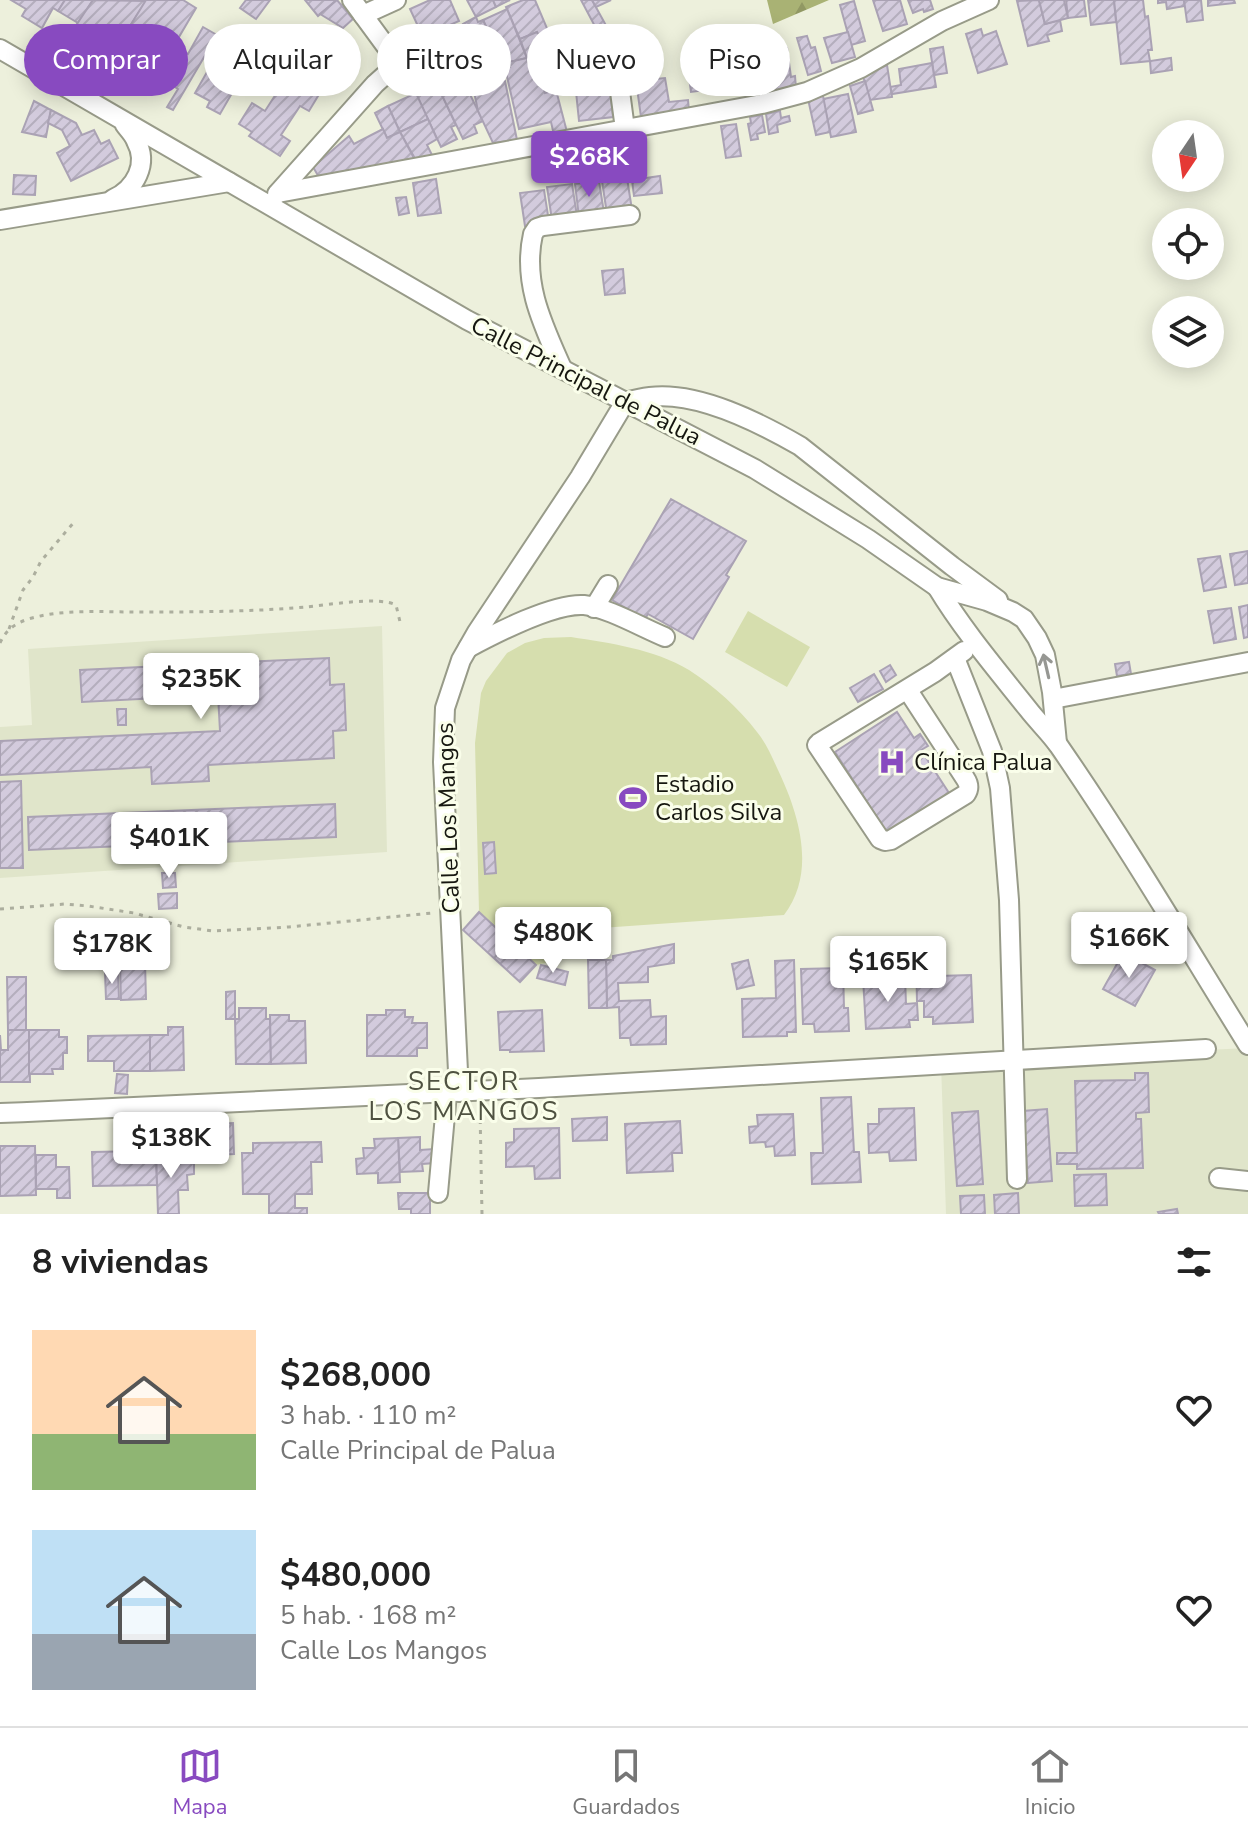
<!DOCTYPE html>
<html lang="es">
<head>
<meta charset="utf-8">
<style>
	:root { --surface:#fff; --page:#f6f6f6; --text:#222; --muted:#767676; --line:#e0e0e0; --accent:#884ac0 }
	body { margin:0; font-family:"Nunito Sans",sans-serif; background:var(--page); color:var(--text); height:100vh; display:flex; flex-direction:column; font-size:30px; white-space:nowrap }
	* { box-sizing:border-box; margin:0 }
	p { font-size:26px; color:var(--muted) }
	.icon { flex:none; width:44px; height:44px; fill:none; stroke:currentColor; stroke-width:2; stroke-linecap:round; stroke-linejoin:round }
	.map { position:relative; height:1214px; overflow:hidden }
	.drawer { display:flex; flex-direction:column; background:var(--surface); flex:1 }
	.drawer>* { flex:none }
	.banner { position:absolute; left:24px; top:24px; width:800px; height:72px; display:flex; gap:16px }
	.needle { width:52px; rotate:193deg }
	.tools { position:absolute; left:1152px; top:120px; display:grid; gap:16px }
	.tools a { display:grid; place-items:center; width:72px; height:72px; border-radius:50%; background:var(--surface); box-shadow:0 4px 20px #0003; font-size:40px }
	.price { position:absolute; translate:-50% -68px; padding:0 18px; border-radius:8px; background:#fff; color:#222; font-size:26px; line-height:52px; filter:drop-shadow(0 2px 4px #0008) }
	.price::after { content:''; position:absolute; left:50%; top:48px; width:24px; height:18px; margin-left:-12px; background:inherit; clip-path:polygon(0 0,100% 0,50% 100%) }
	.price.current { background:var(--accent); color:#fff }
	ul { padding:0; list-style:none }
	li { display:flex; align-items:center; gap:24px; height:200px; padding:0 32px }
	li span { display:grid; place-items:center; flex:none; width:224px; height:160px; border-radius:0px; color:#555 }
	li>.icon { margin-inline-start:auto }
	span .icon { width:96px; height:96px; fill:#fffc; stroke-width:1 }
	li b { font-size:34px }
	h2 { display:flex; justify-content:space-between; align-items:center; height:96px; padding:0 32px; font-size:34px }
	.chip { padding:0 28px; border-radius:36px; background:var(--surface); box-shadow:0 4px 20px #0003; font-size:28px; line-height:72px }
	.chip.current { background:var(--accent); color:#fff }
	.tab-bar { display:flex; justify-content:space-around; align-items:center; height:112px; border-top:2px solid var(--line); background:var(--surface); font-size:22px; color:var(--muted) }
	.tab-bar a { display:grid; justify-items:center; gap:4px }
	.tab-bar .current { color:var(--accent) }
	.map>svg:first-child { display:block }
</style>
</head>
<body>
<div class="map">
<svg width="1248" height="1214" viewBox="0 0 1248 1214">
	<defs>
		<pattern id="forest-firs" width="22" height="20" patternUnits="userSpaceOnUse" patternTransform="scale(2)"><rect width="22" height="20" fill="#a9b274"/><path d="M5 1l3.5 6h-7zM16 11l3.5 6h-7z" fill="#919863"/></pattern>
		<pattern id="building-hatch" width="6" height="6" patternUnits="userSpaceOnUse" patternTransform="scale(2)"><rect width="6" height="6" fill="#d3cbdd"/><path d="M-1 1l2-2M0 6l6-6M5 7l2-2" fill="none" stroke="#b4aebd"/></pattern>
	</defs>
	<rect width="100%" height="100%" fill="#edf0dc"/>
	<!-- built -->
	<g fill="#e0e5ca">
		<polygon points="382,626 387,852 0,878 0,727 32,725 28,649"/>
		<polygon points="1248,1048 1248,1214 946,1214 941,1063"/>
	</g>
	<!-- grass -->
	<g fill="#d6deae">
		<polygon points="748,611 810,647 787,687 725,652"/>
		<path d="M571,637C610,643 654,649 689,670C715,687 738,707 757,732C766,743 772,757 778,770C799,814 817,872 784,915L601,928V951L536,965L479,912L475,743L481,693L486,681L507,653L525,643L544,638Z"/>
	</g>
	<!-- forest -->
	<polygon fill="url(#forest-firs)" points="767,0 829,0 773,24"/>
	<!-- building -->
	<g fill="url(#building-hatch)" stroke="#aaa2b4" stroke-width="2">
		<polygon points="11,0 65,0 58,11 53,8 42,28 22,16 26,9"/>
		<polygon points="65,0 93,0 78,23 58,11"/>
		<polygon points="93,0 146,1 115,50 75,27"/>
		<polygon points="183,0 196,8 156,76 125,56 115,71 106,65 146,0"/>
		<polygon points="246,0 270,0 256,19 240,8"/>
		<polygon points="305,0 337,0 318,16"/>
		<polygon points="337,0 353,19 343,28 320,14"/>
		<polygon points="430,0 450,0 459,21 423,37 410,9"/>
		<polygon points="467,0 493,0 496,7 476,17"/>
		<polygon points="493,0 510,0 496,7"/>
		<polygon points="523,0 535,0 549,33 539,36 537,32 520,39 506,7"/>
		<polygon points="581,0 592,0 608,29 599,34"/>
		<polygon points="592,0 611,0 596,7"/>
		<polygon points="873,0 900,0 907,24 883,31"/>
		<polygon points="908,0 930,0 933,9 924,12 923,9 913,13"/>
		<polygon points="1039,0 1045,24 1060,20 1062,31 1047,35 1049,41 1028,46 1017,1"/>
		<polygon points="1039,0 1064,0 1068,18 1045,24"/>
		<polygon points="1066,0 1084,0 1086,16 1068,18"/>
		<polygon points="1088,0 1114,0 1116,22 1091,25"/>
		<polygon points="1114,0 1143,0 1145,17 1148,16 1152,50 1148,50 1150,61 1121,64"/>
		<polygon points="1158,0 1184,0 1185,6 1167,9 1166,2 1158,3"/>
		<polygon points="1184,0 1201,0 1203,20 1187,22"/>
		<polygon points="1208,0 1234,0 1235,3 1208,6"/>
		<polygon points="854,1 865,41 851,45 840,5"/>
		<polygon points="507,9 527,58 509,62 510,67 505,68 483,20"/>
		<polygon points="476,17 478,22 483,20 505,68 489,75 487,71 464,82 450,54 472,44 463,24"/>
		<polygon points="203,27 217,35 173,110 167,107 178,89 165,81 161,87 152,82 174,46 188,54"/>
		<polygon points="706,27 715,28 714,49 704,48"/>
		<polygon points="981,29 983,36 996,31 1007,64 978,73 966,34"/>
		<polygon points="537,32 542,45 537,46 539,54 527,58 520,39"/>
		<polygon points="756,32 758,48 745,50 747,65 759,64 761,82 726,86 720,43 741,41 740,34"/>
		<polygon points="848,32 855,57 832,63 824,38"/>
		<polygon points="807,36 811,48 815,47 821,71 808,75 797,38"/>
		<polygon points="312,37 350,66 337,84 298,55"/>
		<polygon points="552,41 565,85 550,89 537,46"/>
		<polygon points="773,45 774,50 787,48 791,77 795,76 796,88 762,93 761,82 769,80 764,47"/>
		<polygon points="943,47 947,73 934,75 930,49"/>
		<polygon points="219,51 247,67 220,114 207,107 210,101 195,93"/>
		<polygon points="527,58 529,65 537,62 545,93 556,90 567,132 554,135 551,122 519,129 505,68 510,67 509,62"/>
		<polygon points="1171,58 1172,70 1151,73 1150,61"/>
		<polygon points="717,59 721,88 691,92 687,63"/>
		<polygon points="932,63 936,87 892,94 890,87 901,85 899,69"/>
		<polygon points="887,65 892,97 870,100 863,76"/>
		<polygon points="608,68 613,117 579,121 574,72"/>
		<polygon points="287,77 318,96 309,111 300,106 281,135 290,141 280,156 249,136 252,132 239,124 252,103 265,111"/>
		<polygon points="434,78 456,125 451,127 457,139 441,147 413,88"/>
		<polygon points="462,78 483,121 474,125 477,133 463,139 439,89"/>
		<polygon points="665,78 669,102 688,100 689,111 641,117 636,81"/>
		<polygon points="505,81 517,140 493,143 478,111 473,87"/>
		<polygon points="865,81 873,110 858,114 850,86"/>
		<polygon points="416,93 428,119 400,132 388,106"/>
		<polygon points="848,94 856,132 831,137 823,99"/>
		<polygon points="823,96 830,132 816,135 808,99"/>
		<polygon points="34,101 51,110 46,137 22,132"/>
		<polygon points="388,106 400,132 387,138 375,113"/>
		<polygon points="51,110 76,123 82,135 94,130 101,144 109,140 118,158 71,181 57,153 70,146 62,130 48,123"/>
		<polygon points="780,111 781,118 789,116 790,121 777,125 778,132 769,134 766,114"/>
		<polygon points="762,115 765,132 757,134 758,139 751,140 748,124 751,123 750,117"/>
		<polygon points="428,119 437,139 427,145 433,157 418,164 400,132"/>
		<polygon points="736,124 741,156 726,158 721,126"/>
		<polygon points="383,129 387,138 400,132 415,160 320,179 313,167 349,136 354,144"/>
		<polygon points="584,158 588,181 578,182 575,160"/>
		<polygon points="14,175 36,176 35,195 13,194"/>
		<polygon points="660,176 662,193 634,196 632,180"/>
		<polygon points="627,178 632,210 607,214 602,181"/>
		<polygon points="436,179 441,213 418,216 413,183"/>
		<polygon points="599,181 604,213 579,217 575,184"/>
		<polygon points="572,184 577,216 552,220 547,187"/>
		<polygon points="544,190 549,222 525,226 520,193"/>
		<polygon points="406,197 409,213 399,215 396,198"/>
		<polygon points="623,269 625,293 605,295 602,271"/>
		<polygon points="671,499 746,541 726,575 729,577 693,639 648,614 645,619 612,600"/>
		<polygon points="1248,551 1248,583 1235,585 1230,554"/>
		<polygon points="1220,556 1226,587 1204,591 1198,559"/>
		<polygon points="1248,605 1248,637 1244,638 1239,607"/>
		<polygon points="1231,608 1236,639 1214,643 1208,611"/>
		<polygon points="329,658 330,685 344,684 346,730 333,731 334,758 208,765 209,781 152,784 151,767 0,775 0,741 220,731 218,695 82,702 80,670"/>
		<polygon points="1129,662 1131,674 1117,676 1115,664"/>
		<polygon points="890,665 896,675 886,682 880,671"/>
		<polygon points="874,674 883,689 858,702 850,688"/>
		<polygon points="117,709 126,709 126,725 118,725"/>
		<polygon points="897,712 914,738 920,734 928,746 921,750 949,793 887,833 835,752"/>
		<polygon points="21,781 23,868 0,868 0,782"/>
		<polygon points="335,804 336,837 29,850 28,817"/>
		<polygon points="494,842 496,873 485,874 483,843"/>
		<polygon points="162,873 175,873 176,887 163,888"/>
		<polygon points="177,893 177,908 159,909 158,894"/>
		<polygon points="479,912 536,965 520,982 463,930"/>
		<polygon points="674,944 674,963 648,967 648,982 618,983 619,1001 650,1000 651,1017 666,1016 666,1044 631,1045 630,1038 620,1038 619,1007 607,1008 606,960 613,960 613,956"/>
		<polygon points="1123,953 1155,970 1135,1006 1103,989"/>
		<polygon points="938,956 938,976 971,975 973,1022 933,1024 933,1017 924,1017 924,1001 917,1001 916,957"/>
		<polygon points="588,960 606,960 607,1008 589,1008"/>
		<polygon points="748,960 754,985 737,989 732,964"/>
		<polygon points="794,960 796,1032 787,1032 787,1036 743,1037 742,999 776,998 775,961"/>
		<polygon points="145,962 146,999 121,1000 120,963"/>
		<polygon points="878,962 897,962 897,972 879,973"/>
		<polygon points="541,965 568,972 565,985 537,978"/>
		<polygon points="843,968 844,1008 848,1008 849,1031 815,1032 814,1024 803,1024 801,969"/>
		<polygon points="118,972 119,999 106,999 105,973"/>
		<polygon points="7,977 26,977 26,1030 8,1030"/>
		<polygon points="905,977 906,1004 917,1003 918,1020 909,1020 910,1027 866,1029 863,978"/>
		<polygon points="235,991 235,1019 226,1019 226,992"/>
		<polygon points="239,1008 266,1008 266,1019 270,1019 271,1064 236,1064 235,1019 239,1019"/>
		<polygon points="386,1010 405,1010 405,1017 413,1017 412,1023 427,1023 427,1048 417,1048 417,1056 367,1056 367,1015 386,1015"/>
		<polygon points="542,1010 544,1051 510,1052 510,1050 500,1050 498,1012"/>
		<polygon points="270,1015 289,1015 289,1021 305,1021 306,1063 271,1064"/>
		<polygon points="168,1027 183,1027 184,1070 150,1071 150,1035 168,1035"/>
		<polygon points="8,1030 29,1030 30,1082 0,1082 0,1035 1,1050 8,1050"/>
		<polygon points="29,1030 59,1030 59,1037 67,1037 67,1053 63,1053 63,1069 52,1069 53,1074 29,1074"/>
		<polygon points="150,1035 150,1071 114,1071 114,1061 88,1061 88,1036"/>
		<polygon points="1135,1073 1148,1073 1149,1112 1136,1113 1136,1119 1141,1119 1143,1168 1077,1169 1077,1164 1057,1164 1057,1153 1077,1153 1075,1081 1135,1080"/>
		<polygon points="117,1074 128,1075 127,1094 115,1093"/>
		<polygon points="851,1097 854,1152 859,1152 861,1182 812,1184 811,1153 823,1153 821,1098"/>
		<polygon points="914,1108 916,1160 890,1161 889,1152 869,1153 868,1124 879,1124 879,1109"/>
		<polygon points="1047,1109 1052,1181 1028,1183 1023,1111"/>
		<polygon points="978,1111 983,1184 957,1186 952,1113"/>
		<polygon points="793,1114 795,1155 775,1156 774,1146 766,1147 765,1142 750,1143 749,1127 758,1126 757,1115"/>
		<polygon points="607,1117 607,1140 573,1141 572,1119"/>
		<polygon points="680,1121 682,1153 672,1153 673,1171 627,1173 625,1124"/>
		<polygon points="155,1123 157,1185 93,1186 92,1152 143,1151 143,1124"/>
		<polygon points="233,1123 234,1154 216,1155 215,1124"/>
		<polygon points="559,1128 560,1178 535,1179 534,1166 506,1167 506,1143 514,1142 514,1129"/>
		<polygon points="420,1137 420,1150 434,1149 435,1163 422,1164 423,1171 400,1172 398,1138"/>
		<polygon points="398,1138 400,1182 378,1183 378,1173 357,1174 356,1159 364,1158 363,1148 375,1148 374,1139"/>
		<polygon points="321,1142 322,1162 311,1162 312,1194 295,1194 295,1208 307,1208 307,1214 269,1213 269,1194 243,1194 242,1153 253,1153 253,1143"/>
		<polygon points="0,1146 35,1146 36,1195 0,1196"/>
		<polygon points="156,1150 177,1150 177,1160 194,1160 194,1174 187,1175 188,1190 178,1190 179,1214 158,1214"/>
		<polygon points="36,1155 56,1155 56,1167 69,1167 70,1198 57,1198 57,1189 36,1189"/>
		<polygon points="1106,1174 1107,1205 1075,1206 1074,1175"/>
		<polygon points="398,1193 430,1193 430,1214 411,1214 411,1209 399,1209"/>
		<polygon points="1018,1193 1019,1214 995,1214 994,1195"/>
		<polygon points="984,1195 985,1214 961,1214 960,1196"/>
		<polygon points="1177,1209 1178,1214 1159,1214 1158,1212"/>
	</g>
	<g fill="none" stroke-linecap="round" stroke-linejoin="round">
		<!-- minor casing -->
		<g stroke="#989b89" stroke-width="22">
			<g id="minor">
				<polyline points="352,0 399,64"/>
				<polyline points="363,15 396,0"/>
				<path d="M574,42C589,41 607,38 615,54L625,129"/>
				<polyline points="0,49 467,320 755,469 868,539 937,587 987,601 1013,612 1024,619 1037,638 1045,655 1052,692 1057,743"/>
				<polyline points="278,193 762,104 807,92 861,68 942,21 989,0"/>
				<path d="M277,194L375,84C402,59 424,42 461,36"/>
				<path d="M113,199C135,189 149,164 136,141C134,135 129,130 125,125"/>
				<polyline points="0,220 229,182"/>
				<path d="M562,368C543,325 522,283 533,234L537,228L543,226L630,215"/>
				<path d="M937,587C963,630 997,670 1028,709C1038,722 1050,733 1059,746C1126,843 1186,945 1248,1045"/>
				<polyline points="594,608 608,585"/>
				<path d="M468,648C496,633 553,603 584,605C606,607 643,628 665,637"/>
				<polyline points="955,658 992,751 1000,788 1009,900 1017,1179"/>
				<path d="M907,689L965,778C969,784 970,788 966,794L891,840L885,841L880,839L817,745L819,743L935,672L964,651"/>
				<polyline points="1053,699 1248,662"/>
				<path d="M459,1092L443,762L445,708L461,660L477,632L580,477L625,402C633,400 642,398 650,397C698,391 760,423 800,446L952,566L998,600"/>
				<path d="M0,1113C180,1106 360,1098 539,1088C761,1075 983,1060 1206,1049"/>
				<polyline points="1219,1178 1248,1181"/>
				<polyline points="438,1193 447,1093"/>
			</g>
		</g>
		<!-- path -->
		<g stroke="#acae9e" stroke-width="3" stroke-dasharray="4 6" stroke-linecap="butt">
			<polyline points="9,629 23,590 33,577 41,561 75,521"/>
			<path d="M0,643C6,629 17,622 32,618C65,609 102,612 135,612C192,612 249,612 306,607C327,605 379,596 396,605L401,626"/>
			<polyline points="0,909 65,904 88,906 134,913 184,927 213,931 289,927 432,913"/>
			<polyline points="480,1110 482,1214"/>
		</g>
		<!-- minor -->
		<use href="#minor" stroke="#fff" stroke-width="18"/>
	</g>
	<!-- one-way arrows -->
	<defs><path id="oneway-shaft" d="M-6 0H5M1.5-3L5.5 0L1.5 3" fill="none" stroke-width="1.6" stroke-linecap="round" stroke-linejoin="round" transform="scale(2)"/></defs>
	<use stroke="#969793" href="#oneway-shaft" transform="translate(1046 666) rotate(-103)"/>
	<!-- icons -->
	<defs>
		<g id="hospital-bare" transform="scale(2.16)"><path d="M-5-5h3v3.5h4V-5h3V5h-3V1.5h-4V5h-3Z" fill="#884ac0" stroke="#fafeea" stroke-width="2.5" paint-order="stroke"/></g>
		<g id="stadium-bare" transform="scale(2.16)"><path d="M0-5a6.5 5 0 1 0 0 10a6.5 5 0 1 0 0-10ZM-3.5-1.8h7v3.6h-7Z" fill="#884ac0" stroke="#fafeea" stroke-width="2.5" paint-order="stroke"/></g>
	</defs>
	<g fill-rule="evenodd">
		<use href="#hospital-bare" x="892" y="762"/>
		<use href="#stadium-bare" x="633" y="798"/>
	</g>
	<g text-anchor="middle" stroke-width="6" stroke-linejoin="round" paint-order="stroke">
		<!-- street labels -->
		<g font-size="24" fill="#161710" stroke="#fafeea">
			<text transform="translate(586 381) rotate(27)" y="8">Calle Principal de Palua</text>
			<text transform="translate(448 818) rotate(-92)" y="8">Calle Los Mangos</text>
		</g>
		<!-- poi labels -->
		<g font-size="24" fill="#161710" stroke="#fafeea" text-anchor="start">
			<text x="914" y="770">Clínica Palua</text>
			<text x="655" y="792">Estadio<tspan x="655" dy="28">Carlos Silva</tspan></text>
		</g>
		<!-- neighbourhood labels -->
		<g font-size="26" letter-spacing="2" fill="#4f5241" stroke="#fafeea">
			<text x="464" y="1090">SECTOR<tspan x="464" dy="30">LOS MANGOS</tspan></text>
		</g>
	</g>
</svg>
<div class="tools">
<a><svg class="needle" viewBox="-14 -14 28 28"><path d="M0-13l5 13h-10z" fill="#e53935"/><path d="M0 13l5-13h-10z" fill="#767676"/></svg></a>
<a><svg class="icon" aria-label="locate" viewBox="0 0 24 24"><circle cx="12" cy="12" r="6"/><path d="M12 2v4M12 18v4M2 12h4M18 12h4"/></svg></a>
<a><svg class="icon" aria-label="layers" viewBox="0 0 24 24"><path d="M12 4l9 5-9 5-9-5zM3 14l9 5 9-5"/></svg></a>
</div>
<b class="price current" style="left:589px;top:199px">$268K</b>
<b class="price" style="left:201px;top:721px">$235K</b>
<b class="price" style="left:169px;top:880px">$401K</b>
<b class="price" style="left:553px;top:975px">$480K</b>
<b class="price" style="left:1129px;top:980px">$166K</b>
<b class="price" style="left:112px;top:986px">$178K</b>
<b class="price" style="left:888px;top:1004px">$165K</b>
<b class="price" style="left:171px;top:1180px">$138K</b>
<div class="banner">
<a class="chip current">Comprar</a>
<a class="chip">Alquilar</a>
<a class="chip">Filtros</a>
<a class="chip">Nuevo</a>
<a class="chip">Piso</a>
</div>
</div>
<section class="drawer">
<h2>8 viviendas<svg class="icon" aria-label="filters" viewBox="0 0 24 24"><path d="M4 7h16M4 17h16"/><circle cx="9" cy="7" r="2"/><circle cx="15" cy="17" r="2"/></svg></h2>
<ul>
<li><span style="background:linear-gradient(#ffd9b3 65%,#8fb573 0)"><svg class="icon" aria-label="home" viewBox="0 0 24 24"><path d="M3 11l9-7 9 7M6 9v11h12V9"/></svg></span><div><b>$268,000</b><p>3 hab. · 110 m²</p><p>Calle Principal de Palua</p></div><svg class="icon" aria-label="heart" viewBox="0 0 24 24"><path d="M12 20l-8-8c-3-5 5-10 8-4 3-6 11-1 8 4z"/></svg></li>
<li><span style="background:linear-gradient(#bfe0f5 65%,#9aa5b1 0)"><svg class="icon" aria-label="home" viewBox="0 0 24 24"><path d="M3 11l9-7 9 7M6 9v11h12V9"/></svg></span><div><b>$480,000</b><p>5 hab. · 168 m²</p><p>Calle Los Mangos</p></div><svg class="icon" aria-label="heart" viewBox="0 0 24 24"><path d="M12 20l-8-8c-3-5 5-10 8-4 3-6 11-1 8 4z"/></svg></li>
</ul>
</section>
<nav class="tab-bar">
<a class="current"><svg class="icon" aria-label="map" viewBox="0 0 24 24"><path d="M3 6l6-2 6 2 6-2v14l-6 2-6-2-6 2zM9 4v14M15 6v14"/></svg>Mapa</a>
<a><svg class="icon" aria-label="saved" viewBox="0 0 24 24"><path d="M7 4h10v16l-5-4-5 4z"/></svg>Guardados</a>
<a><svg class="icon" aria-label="home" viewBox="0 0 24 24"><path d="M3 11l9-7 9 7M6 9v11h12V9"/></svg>Inicio</a>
</nav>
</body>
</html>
